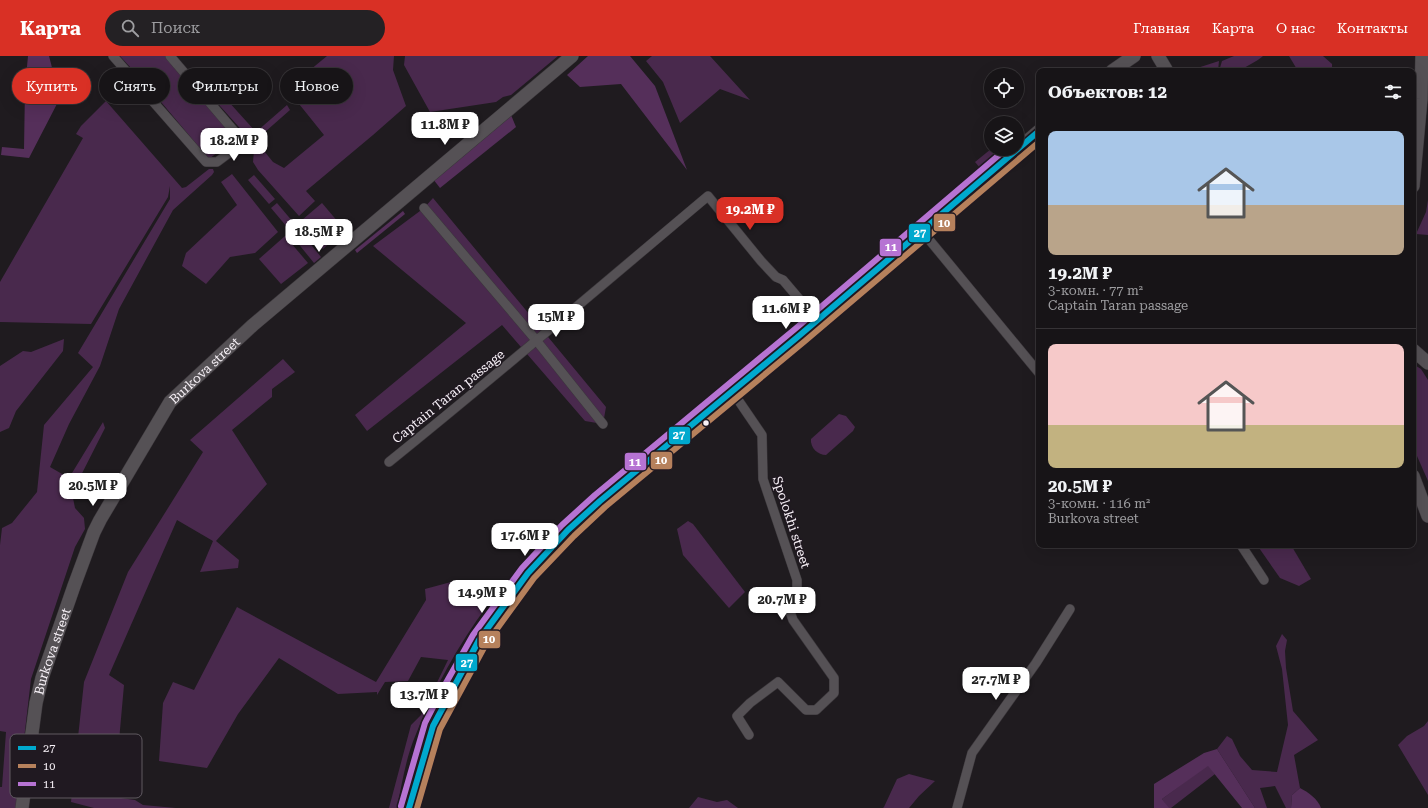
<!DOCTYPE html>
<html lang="ru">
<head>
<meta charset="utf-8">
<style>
	:root { --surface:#171417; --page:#242124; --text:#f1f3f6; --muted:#9e9ea1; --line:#363336; --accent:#d93025 }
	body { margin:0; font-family:"Roboto Serif",serif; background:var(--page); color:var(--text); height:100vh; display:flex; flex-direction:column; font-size:15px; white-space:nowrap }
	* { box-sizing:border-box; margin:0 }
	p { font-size:13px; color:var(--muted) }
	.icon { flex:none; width:22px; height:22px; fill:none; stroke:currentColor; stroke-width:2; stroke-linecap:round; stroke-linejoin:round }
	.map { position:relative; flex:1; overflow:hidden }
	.sheet { position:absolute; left:1036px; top:12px; width:380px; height:480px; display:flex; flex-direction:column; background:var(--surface); border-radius:8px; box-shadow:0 4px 16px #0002,0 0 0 1px var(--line) }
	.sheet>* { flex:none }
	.guide { position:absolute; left:12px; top:12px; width:380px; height:36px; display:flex; gap:8px }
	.controls { position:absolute; left:984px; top:12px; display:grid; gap:8px }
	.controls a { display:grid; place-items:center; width:40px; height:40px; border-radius:50%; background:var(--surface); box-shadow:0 4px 16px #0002,0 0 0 1px var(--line); font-size:20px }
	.price { position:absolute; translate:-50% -34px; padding:0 9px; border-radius:8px; background:#fff; color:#222; font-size:13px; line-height:26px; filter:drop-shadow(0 1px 2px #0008) }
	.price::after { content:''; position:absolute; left:50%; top:24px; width:12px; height:9px; margin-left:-6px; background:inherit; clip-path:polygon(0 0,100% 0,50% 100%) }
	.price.on { background:var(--accent); color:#fff }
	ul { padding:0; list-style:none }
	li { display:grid; align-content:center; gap:8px; height:212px; padding:0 12px }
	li+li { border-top:1px solid var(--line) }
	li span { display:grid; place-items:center; height:124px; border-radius:8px; color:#555 }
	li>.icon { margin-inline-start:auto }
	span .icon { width:72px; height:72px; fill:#fffc; stroke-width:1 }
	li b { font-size:17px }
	h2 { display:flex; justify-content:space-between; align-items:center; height:48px; padding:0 12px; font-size:17px }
	.pill { padding:0 14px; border-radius:18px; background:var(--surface); box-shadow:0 4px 16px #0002,0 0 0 1px var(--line); font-size:14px; line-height:36px }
	.pill.on { background:var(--accent); color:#fff }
	header { display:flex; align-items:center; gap:24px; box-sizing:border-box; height:56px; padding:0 20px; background:var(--accent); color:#fff }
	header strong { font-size:19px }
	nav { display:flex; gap:22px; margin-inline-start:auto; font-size:14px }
	.search { width:280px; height:36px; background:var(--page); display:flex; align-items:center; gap:10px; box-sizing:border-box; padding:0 14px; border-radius:22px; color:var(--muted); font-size:15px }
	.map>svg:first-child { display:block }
</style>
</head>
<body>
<header>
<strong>Карта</strong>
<div class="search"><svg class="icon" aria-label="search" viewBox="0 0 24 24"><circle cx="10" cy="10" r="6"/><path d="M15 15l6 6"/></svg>Поиск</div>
<nav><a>Главная</a><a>Карта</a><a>О нас</a><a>Контакты</a></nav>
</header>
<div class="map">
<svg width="1428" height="752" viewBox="0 0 1428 752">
	<rect width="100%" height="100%" fill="#1f1b1f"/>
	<!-- green -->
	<g fill="#49294d">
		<polygon points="120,0 165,0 236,82 209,103 151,34"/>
		<polygon points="327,0 394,0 393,14 406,50 373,79 306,135 315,145 299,160 258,114 253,106 254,94 260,90 273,106 284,112 324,79 287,33"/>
		<polygon points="405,0 558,0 511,39 503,41 496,46 430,56 404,9"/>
		<polygon points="652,0 710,0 750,44 720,33 680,67 663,26 646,5"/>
		<path d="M1234,0H1263C1257,6 1247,9 1240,15H1219L1222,5Z"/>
		<polygon points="1289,0 1323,0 1332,8 1332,15 1298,15"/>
		<polygon points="1219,5 1218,15 1191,14"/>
		<polygon points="218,34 256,76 287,49 290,54 257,83 252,83 247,80 211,40"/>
		<polygon points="106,45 182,132 186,131 209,113 213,113 214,116 212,119 173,154 119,253 100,310 69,368 50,411 69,422 103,366 105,372 72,437 75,452 84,462 85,473 75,491 31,623 16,752 0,752 0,731 2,731 6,676 0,675 0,489 2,472 12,467 37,436 44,369 93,311 78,297 170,143 170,130 168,141 91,268 0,266 0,226 83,82 76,78 81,70"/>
		<polygon points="991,93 1003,94 980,112 975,106"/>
		<polygon points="232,118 278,176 255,197 230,201 206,228 182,210 186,197 237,149 221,126"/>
		<polygon points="254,119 275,143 269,148 248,124"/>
		<polygon points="433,142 606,351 603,368 585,365 502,269 367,375 355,359 466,267 373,190 424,152"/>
		<polygon points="1428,144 1428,179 1416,178 1426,156"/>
		<polygon points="277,147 293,166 287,171 271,152"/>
		<polygon points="322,147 344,173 323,193 302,164"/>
		<polygon points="295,169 321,201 314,207 288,175"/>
		<polygon points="285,180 308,207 281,228 259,203"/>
		<polygon points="64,283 63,295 16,355 9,372 0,376 0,310 23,295 31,296"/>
		<polygon points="283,303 295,316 272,333 272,341 232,374 267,428 216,485 239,504 238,512 200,516 213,485 177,464 109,619 124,629 114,741 135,744 143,749 176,752 94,752 71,746 84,626 128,516 203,396 190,384"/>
		<polygon points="1413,308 1421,313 1428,324 1428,425 1413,391"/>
		<path d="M839,358L846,360L855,371L853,375L826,399C818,399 810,392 811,383Z"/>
		<polygon points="688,465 693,468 745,536 729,552 683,499 677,473"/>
		<polygon points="1257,489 1291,489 1311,523 1299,530 1280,522"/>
		<path d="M451,526L487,550C459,588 433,634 416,678C406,701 402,727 397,752H389L411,669L421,659L448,604L421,601L408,625L385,626L377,639V636L338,638L279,602L238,658L207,712L159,705L163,647L173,626L194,634L237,551L376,626L426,544L425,533Z"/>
		<polygon points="1282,578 1287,584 1285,595 1286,612 1293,655 1318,684 1294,699 1300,732 1292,739 1291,752 1286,752 1275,730 1260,732 1267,752 1255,752 1217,693 1227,680 1232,683 1240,700 1252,714 1277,716 1288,669 1282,613 1276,590"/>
		<polygon points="453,635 459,640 443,674 417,742 413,741"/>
		<polygon points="1428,665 1428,739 1398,689 1407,680 1424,670"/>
		<polygon points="1208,709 1215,718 1171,752 1168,752 1162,743"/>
		<polygon points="909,718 935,725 919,740 909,752 883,752 884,751 897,723"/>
		<polygon points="698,741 717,746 727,744 738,752 689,752"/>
	</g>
	<!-- forest -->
	<g fill="#552f5a">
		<polygon points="28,0 49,0 60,42 29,102 1,99 2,91 24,93 25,32"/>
		<polygon points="588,0 630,0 655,30 687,114 621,28 580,31 567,19"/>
		<polygon points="511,59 516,71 440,132 433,123"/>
		<polygon points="403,155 405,158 357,197 355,194"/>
		<polygon points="1217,693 1255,752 1242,752 1208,710 1162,743 1169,752 1154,752 1154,728 1204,697"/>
		<path d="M1300,732C1308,736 1318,743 1321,752H1291L1292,739Z"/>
	</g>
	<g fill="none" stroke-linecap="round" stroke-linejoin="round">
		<!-- street casing -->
		<g stroke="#3c383c" stroke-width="10">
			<g id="street">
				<polyline points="113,0 206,106 217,106 237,91 240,82 170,0"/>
				<polyline points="424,152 536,284 603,368"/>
				<polyline points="922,175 1039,317"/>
				<polyline points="732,335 762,379 763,423 797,524 797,536 788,550 793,564 834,622 834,637 816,654 806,654 778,626 750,647 737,660 749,679"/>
				<path d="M389,406C497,319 602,229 708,140L761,205L776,221L783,224L817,264"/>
				<polyline points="1241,489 1264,524"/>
				<polyline points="957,752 972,697 1036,607 1070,553"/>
			</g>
		</g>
		<!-- secondary casing -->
		<g stroke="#3c383c" stroke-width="14">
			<g id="secondary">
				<polyline points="1158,0 1167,15"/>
				<polyline points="1112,15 1134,0"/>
				<polyline points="1413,130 1421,43 1422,0"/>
				<polyline points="1413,294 1428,307"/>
				<polyline points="1413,420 1428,460"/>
				<path id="s1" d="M22,752L36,647L42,622L74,530L94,476L100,464L170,346L253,269L572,0"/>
				<polyline points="409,752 427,688 433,670 449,638 479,584 528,517 568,474 600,445 800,279 1039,75"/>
			</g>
		</g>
		<!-- street -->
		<use href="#street" stroke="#555155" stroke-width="9"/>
		<!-- secondary -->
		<use href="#secondary" stroke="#555155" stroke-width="13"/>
		<!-- bus-1 casing -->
		<g stroke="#201921" stroke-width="9">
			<polyline id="bus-1" points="409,752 433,670 479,584 528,517 568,474 600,445 800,279 1039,75"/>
		</g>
		<!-- bus-2 casing -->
		<g stroke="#201921" stroke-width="9">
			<polyline id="bus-2" points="417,752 440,673 486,588 534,522 574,480 605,451 805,285 1039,86"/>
		</g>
		<!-- bus-3 casing -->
		<g stroke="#201921" stroke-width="9">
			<polyline id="bus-3" points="401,750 425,667 442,634 473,579 522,512 562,469 595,439 795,273 1006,93"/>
		</g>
		<!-- bus-1 -->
		<use href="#bus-1" stroke="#00a9ce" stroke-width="6"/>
		<!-- bus-2 -->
		<use href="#bus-2" stroke="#b6815c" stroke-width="6"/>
		<!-- bus-3 -->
		<use href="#bus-3" stroke="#b673d3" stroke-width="6"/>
	</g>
	<!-- markers -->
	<circle fill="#f7f1f7" stroke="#201921" stroke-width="1.5" cx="706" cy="367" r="3.5"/>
	<g text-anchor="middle" stroke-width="3" stroke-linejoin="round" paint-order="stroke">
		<!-- street labels -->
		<g font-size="13" fill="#f7f1f7" stroke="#201921">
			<text dy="5" stroke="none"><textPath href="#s1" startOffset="484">Burkova street</textPath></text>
			<text transform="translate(448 340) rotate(-39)" y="5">Captain Taran passage</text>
			<text transform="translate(792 466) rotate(72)" y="5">Spolokhi street</text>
			<text dy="5" stroke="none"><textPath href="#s1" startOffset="160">Burkova street</textPath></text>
		</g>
	</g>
	<!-- legend -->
	<rect x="10" y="678" width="132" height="64" rx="6" fill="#201921" stroke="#605a61" stroke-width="1"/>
	<rect x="18" y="690" width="18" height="4" fill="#00a9ce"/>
	<rect x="18" y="708" width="18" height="4" fill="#b6815c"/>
	<rect x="18" y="726" width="18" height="4" fill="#b673d3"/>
	<g font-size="11" fill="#f7f1f7">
		<text x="43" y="696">27</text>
		<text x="43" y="714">10</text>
		<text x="43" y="732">11</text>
	</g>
	<g stroke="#201921" stroke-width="1.5">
		<rect x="933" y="157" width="23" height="19" rx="4" fill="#b6815c"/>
		<rect x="908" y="167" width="23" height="20" rx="4" fill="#00a9ce"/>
		<rect x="879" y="182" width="23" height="19" rx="4" fill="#b673d3"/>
		<rect x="668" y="370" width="23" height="19" rx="4" fill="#00a9ce"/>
		<rect x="650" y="395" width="23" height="19" rx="4" fill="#b6815c"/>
		<rect x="624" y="396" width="23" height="19" rx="4" fill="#b673d3"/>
		<rect x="478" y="574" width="23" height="19" rx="4" fill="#b6815c"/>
		<rect x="455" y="597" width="23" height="19" rx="4" fill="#00a9ce"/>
	</g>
	<g font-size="11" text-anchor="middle" font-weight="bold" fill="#fff">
		<text x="944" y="171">10</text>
		<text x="920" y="181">27</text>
		<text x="891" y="195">11</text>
		<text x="679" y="383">27</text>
		<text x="661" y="408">10</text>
		<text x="635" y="410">11</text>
		<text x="489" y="587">10</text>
		<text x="467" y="611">27</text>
	</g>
</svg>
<div class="controls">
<a><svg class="icon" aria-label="locate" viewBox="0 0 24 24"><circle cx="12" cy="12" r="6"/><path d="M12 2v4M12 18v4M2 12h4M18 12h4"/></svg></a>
<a><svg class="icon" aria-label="layers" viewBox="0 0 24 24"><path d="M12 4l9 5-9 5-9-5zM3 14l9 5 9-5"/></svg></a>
</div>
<b class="price" style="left:445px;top:90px">11.8M ₽</b>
<b class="price" style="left:234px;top:106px">18.2M ₽</b>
<b class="price on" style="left:750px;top:175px">19.2M ₽</b>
<b class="price" style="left:319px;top:197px">18.5M ₽</b>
<b class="price" style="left:786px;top:274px">11.6M ₽</b>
<b class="price" style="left:556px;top:282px">15M ₽</b>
<b class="price" style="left:93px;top:451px">20.5M ₽</b>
<b class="price" style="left:525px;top:501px">17.6M ₽</b>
<b class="price" style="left:482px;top:558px">14.9M ₽</b>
<b class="price" style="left:782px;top:565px">20.7M ₽</b>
<b class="price" style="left:996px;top:645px">27.7M ₽</b>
<b class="price" style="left:424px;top:660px">13.7M ₽</b>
<div class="guide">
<a class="pill on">Купить</a>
<a class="pill">Снять</a>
<a class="pill">Фильтры</a>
<a class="pill">Новое</a>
</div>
<section class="sheet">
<h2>Объектов: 12<svg class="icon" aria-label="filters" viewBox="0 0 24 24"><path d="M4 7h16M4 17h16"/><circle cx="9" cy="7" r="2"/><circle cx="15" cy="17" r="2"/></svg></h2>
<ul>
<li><span style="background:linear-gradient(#a9c7e8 60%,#b9a48a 0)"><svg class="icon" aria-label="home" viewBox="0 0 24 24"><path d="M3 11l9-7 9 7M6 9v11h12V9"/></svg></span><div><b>19.2M ₽</b><p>3-комн. · 77 m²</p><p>Captain Taran passage</p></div></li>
<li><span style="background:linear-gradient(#f6c9c9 65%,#c2b280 0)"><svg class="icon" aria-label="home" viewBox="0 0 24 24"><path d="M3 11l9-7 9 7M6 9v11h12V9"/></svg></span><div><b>20.5M ₽</b><p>3-комн. · 116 m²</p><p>Burkova street</p></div></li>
</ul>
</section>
</div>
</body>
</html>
